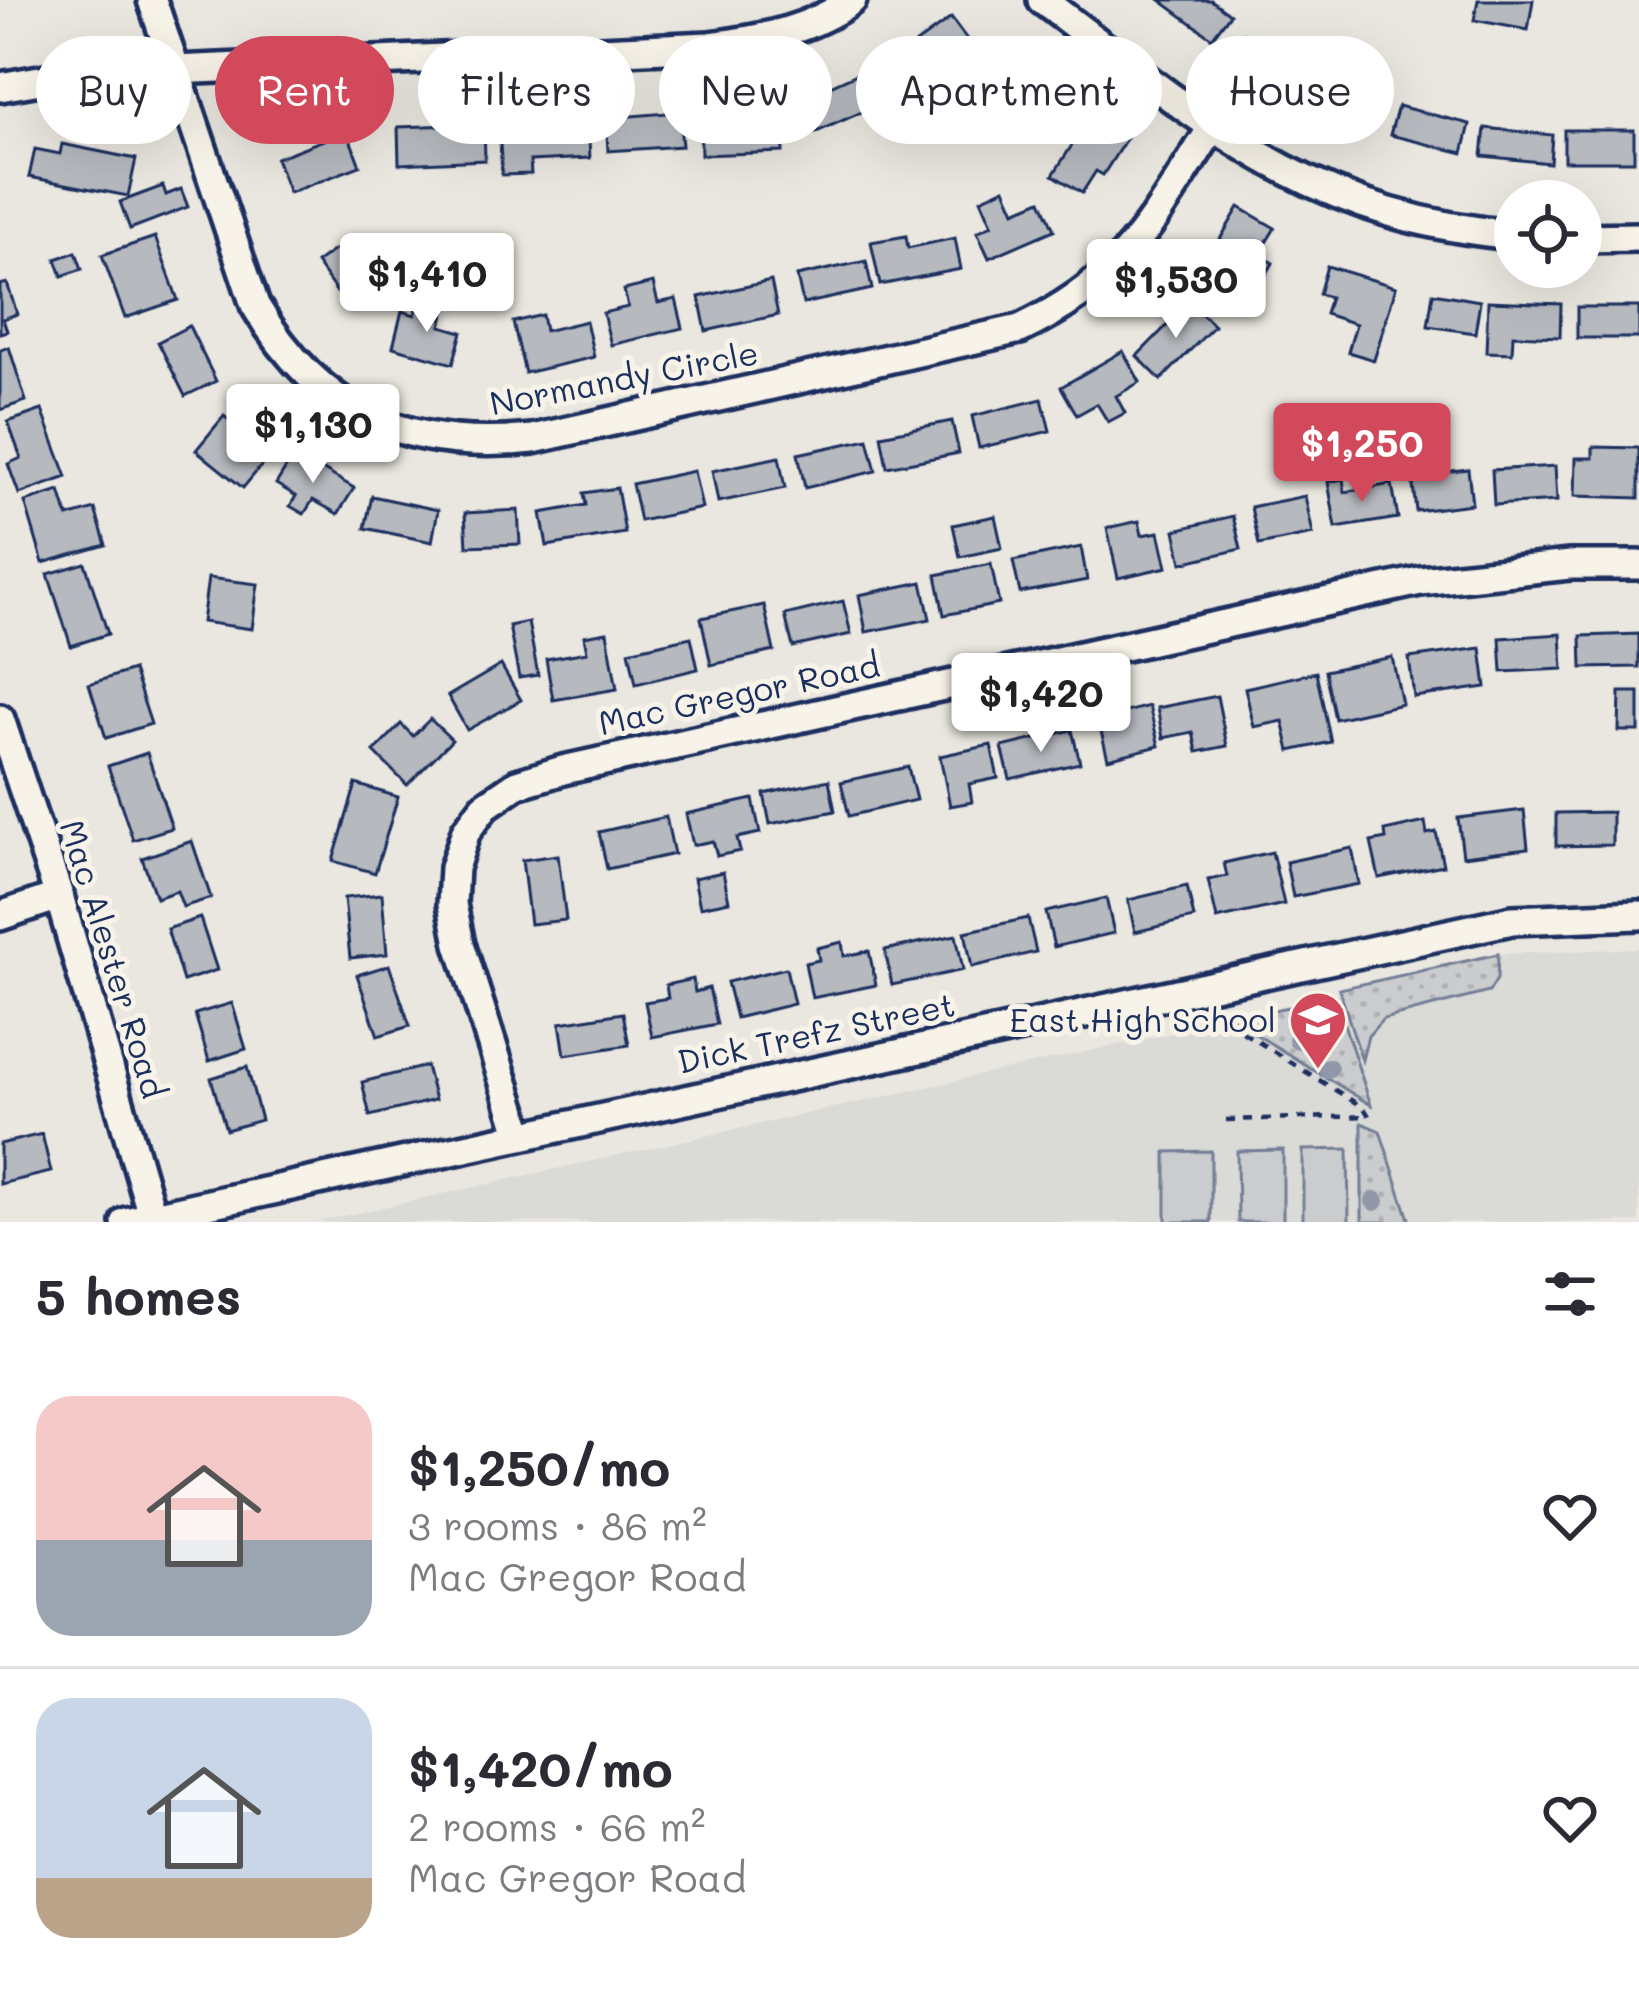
<!DOCTYPE html>
<html lang="en">
<head>
<meta charset="utf-8">
<style>
	:root { --surface:#fff; --page:#f7f7f7; --text:#2b2b33; --muted:#7c7c81; --line:#e1e1e2; --accent:#d1495b }
	body { margin:0; font-family:Mali,sans-serif; background:var(--page); color:var(--text); height:100vh; display:flex; flex-direction:column; font-size:45px; white-space:nowrap }
	* { box-sizing:border-box; margin:0 }
	p { font-size:39px; color:var(--muted) }
	.icon { flex:none; width:66px; height:66px; fill:none; stroke:currentColor; stroke-width:2; stroke-linecap:round; stroke-linejoin:round }
	.map { position:relative; height:1222px; overflow:hidden }
	.side { display:flex; flex-direction:column; background:var(--surface); flex:1 }
	.side>* { flex:none }
	.banner { position:absolute; left:36px; top:36px; width:1569px; height:108px; display:flex; gap:24px }
	.controls { position:absolute; left:1494px; top:180px; display:grid; gap:24px }
	.controls a { display:grid; place-items:center; width:108px; height:108px; border-radius:50%; background:var(--surface); box-shadow:0 12px 48px #0002; font-size:60px }
	.price { position:absolute; translate:-50% -102px; padding:0 27px; border-radius:12px; background:#fff; color:#222; font-size:39px; line-height:78px; filter:drop-shadow(0 3px 6px #0008) }
	.price::after { content:''; position:absolute; left:50%; top:72px; width:36px; height:27px; margin-left:-18px; background:inherit; clip-path:polygon(0 0,100% 0,50% 100%) }
	.price.on { background:var(--accent); color:#fff }
	ul { padding:0; list-style:none }
	li { display:flex; align-items:center; gap:36px; height:300px; padding:0 36px }
	li+li { border-top:3px solid var(--line) }
	li span { display:grid; place-items:center; flex:none; width:336px; height:240px; border-radius:36px; color:#555 }
	li>.icon { margin-inline-start:auto }
	span .icon { width:144px; height:144px; fill:#fffc; stroke-width:1 }
	li b { font-size:51px }
	h2 { display:flex; justify-content:space-between; align-items:center; height:144px; padding:0 36px; font-size:51px }
	.pill { padding:0 42px; border-radius:54px; background:var(--surface); box-shadow:0 12px 48px #0002; font-size:42px; line-height:108px }
	.pill.on { background:var(--accent); color:#fff }
	.map>svg:first-child { display:block }
</style>
</head>
<body>
<div class="map">
<svg width="1639" height="1222" viewBox="0 0 1639 1222">
	<defs>
		<pattern id="grass-dots" width="8" height="8" patternUnits="userSpaceOnUse" patternTransform="scale(3)"><rect width="8" height="8" fill="#cbcccd"/><path d="M2 2h.1M6 6h.1" fill="none" stroke="#aeb0b2" stroke-width="1.8" stroke-linecap="round"/></pattern>
	</defs>
	<rect width="100%" height="100%" fill="#eae7e0"/>
	<filter id="ink" filterUnits="userSpaceOnUse"><feTurbulence type="fractalNoise" baseFrequency=".00833" numOctaves="2"/><feDisplacementMap in="SourceGraphic" scale="24" xChannelSelector="R" yChannelSelector="G"/><feConvolveMatrix kernelMatrix="1 2 1 2 8 2 1 2 1" color-interpolation-filters="sRGB"/></filter>
	<g filter="url(#ink)">
		<!-- built -->
		<polygon fill="#dadad6" points="1639,948 1639,1222 316,1222 1335,997 1339,988 1498,954"/>
		<!-- grass -->
		<g fill="url(#grass-dots)" stroke="#737e96" stroke-width="3">
			<polygon points="1498,954 1497,979 1489,992 1383,1019 1368,1036 1362,1060 1339,989"/>
			<polygon points="1335,997 1371,1105 1231,1019"/>
			<polygon points="1362,1123 1380,1131 1410,1222 1362,1222"/>
		</g>
		<!-- garden -->
		<g fill="#cbcccd" stroke="#737e96" stroke-width="3">
			<polygon points="1348,1149 1349,1222 1303,1222 1303,1150"/>
			<polygon points="1283,1150 1283,1222 1238,1222 1237,1151"/>
			<polygon points="1211,1151 1211,1222 1166,1222 1166,1152"/>
		</g>
		<!-- building -->
		<g fill="#b6babf" stroke="#1b2f5e" stroke-width="3">
			<polygon points="1160,0 1211,0 1230,14 1212,38"/>
			<polygon points="1478,0 1533,0 1528,30 1474,20"/>
			<polygon points="951,18 974,49 917,90 894,59"/>
			<polygon points="1244,33 1305,68 1292,91 1231,56"/>
			<polygon points="868,69 883,103 814,133 799,100"/>
			<polygon points="1321,70 1386,97 1373,126 1309,100"/>
			<polygon points="1398,106 1470,124 1463,153 1390,135"/>
			<polygon points="782,108 783,152 701,155 700,111"/>
			<polygon points="1095,109 1131,131 1103,175 1096,171 1082,193 1053,175"/>
			<polygon points="679,112 682,146 608,151 606,118"/>
			<polygon points="588,122 590,158 530,161 531,174 502,175 499,127"/>
			<polygon points="484,124 485,160 399,164 398,127"/>
			<polygon points="1485,128 1552,135 1550,163 1482,156"/>
			<rect x="1564" y="130" width="70" height="31"/>
			<polygon points="347,131 360,166 289,193 276,158"/>
			<polygon points="62,144 136,159 128,196 29,177 35,149 60,154"/>
			<polygon points="163,186 166,195 181,189 188,207 130,229 120,202"/>
			<polygon points="1005,188 1015,211 1041,200 1054,230 989,258 977,232 992,225 981,199"/>
			<polygon points="1239,207 1275,228 1259,254 1273,263 1249,304 1232,293 1225,304 1193,285"/>
			<polygon points="906,236 908,248 955,238 961,269 880,285 871,242"/>
			<polygon points="155,237 178,300 125,318 102,255"/>
			<polygon points="348,240 383,289 351,312 316,263"/>
			<polygon points="76,252 82,269 62,276 56,259"/>
			<polygon points="866,261 872,289 803,304 797,276"/>
			<polygon points="1327,266 1396,287 1374,360 1348,352 1356,324 1325,314 1330,297 1319,294"/>
			<polygon points="771,281 778,315 706,331 699,297"/>
			<polygon points="7,283 17,314 3,319 7,331 0,333 0,285"/>
			<polygon points="653,283 658,303 676,299 683,328 611,345 603,313 628,307 624,290"/>
			<polygon points="1433,293 1480,301 1475,333 1428,326"/>
			<polygon points="1488,301 1561,304 1560,337 1513,335 1512,353 1486,352"/>
			<polygon points="1190,302 1214,326 1161,380 1137,356"/>
			<polygon points="419,303 445,311 441,326 462,332 453,364 393,347 402,311 415,315"/>
			<rect x="1577" y="307" width="62" height="31"/>
			<polygon points="542,315 545,331 586,321 594,357 525,373 513,322"/>
			<polygon points="189,326 216,381 185,396 158,342"/>
			<polygon points="9,347 26,401 0,410 0,350"/>
			<polygon points="1123,351 1140,382 1116,396 1125,413 1108,422 1097,404 1077,415 1061,387"/>
			<polygon points="1042,399 1050,431 979,448 972,416"/>
			<polygon points="42,410 67,477 19,494 8,464 21,458 8,422"/>
			<polygon points="224,416 271,454 243,488 196,450"/>
			<polygon points="952,421 959,453 887,467 881,435"/>
			<polygon points="868,439 876,471 805,488 798,454"/>
			<polygon points="1593,447 1639,448 1639,498 1575,496 1576,458 1593,458"/>
			<polygon points="295,453 354,488 338,514 313,500 304,514 290,506 296,496 276,484"/>
			<polygon points="779,457 785,488 718,502 712,471"/>
			<polygon points="1555,466 1557,501 1494,505 1492,470"/>
			<polygon points="1468,469 1472,504 1416,511 1412,476"/>
			<polygon points="694,471 702,508 640,521 632,484"/>
			<polygon points="1343,479 1345,492 1392,484 1398,518 1336,528 1328,482"/>
			<polygon points="617,488 625,533 547,546 541,513 586,505 584,493"/>
			<polygon points="60,491 68,517 95,509 106,545 43,563 25,502"/>
			<polygon points="372,496 438,510 432,542 365,528"/>
			<polygon points="1305,496 1313,534 1259,545 1251,507"/>
			<polygon points="518,510 520,544 467,546 465,513"/>
			<polygon points="995,516 1002,548 960,557 953,525"/>
			<polygon points="1233,516 1241,549 1182,563 1175,530"/>
			<polygon points="1139,521 1142,535 1159,532 1167,567 1118,578 1107,528"/>
			<polygon points="1081,547 1087,580 1020,593 1013,561"/>
			<polygon points="85,563 108,634 71,646 48,574"/>
			<polygon points="991,564 999,604 944,615 936,575"/>
			<polygon points="208,578 258,584 252,629 202,622"/>
			<polygon points="922,582 930,619 866,632 859,595"/>
			<polygon points="843,601 851,634 793,647 785,615"/>
			<polygon points="764,605 774,651 711,665 701,618"/>
			<polygon points="528,622 538,675 519,678 509,626"/>
			<polygon points="607,632 617,689 553,700 546,659 587,652 584,636"/>
			<polygon points="1561,634 1563,669 1502,672 1500,638"/>
			<polygon points="1639,634 1639,667 1582,668 1581,636"/>
			<polygon points="691,637 698,669 636,684 629,651"/>
			<polygon points="1481,648 1486,687 1414,697 1409,658"/>
			<polygon points="1392,657 1402,704 1335,719 1325,671"/>
			<polygon points="501,665 521,700 467,730 448,696"/>
			<polygon points="133,670 151,724 106,738 89,684"/>
			<polygon points="1316,672 1331,742 1290,751 1283,721 1254,727 1245,688"/>
			<polygon points="1620,692 1639,692 1639,731 1619,731"/>
			<polygon points="1217,696 1227,746 1197,752 1193,732 1163,738 1157,708"/>
			<polygon points="1149,706 1159,746 1108,759 1098,719"/>
			<polygon points="430,719 452,740 407,785 374,752 401,724 413,736"/>
			<polygon points="1072,730 1080,763 1010,779 1002,747"/>
			<polygon points="991,745 998,778 969,784 972,802 950,806 940,756"/>
			<polygon points="147,753 172,828 133,840 108,766"/>
			<polygon points="908,767 916,800 849,816 841,782"/>
			<polygon points="829,780 835,811 770,824 764,794"/>
			<polygon points="356,784 398,797 375,873 333,861"/>
			<polygon points="753,799 760,833 737,838 740,851 717,856 713,841 693,845 686,814"/>
			<polygon points="1524,810 1528,848 1463,856 1458,818"/>
			<polygon points="1612,812 1612,845 1556,846 1556,813"/>
			<polygon points="666,817 674,854 607,869 599,832"/>
			<polygon points="1425,822 1427,834 1436,832 1443,865 1379,878 1371,842 1386,839 1385,831"/>
			<polygon points="192,841 211,898 183,907 177,891 156,898 142,858"/>
			<polygon points="1352,848 1359,884 1293,897 1286,862"/>
			<polygon points="1272,852 1284,904 1217,919 1208,880 1227,876 1224,863"/>
			<polygon points="558,855 566,920 530,924 522,860"/>
			<polygon points="723,872 729,901 700,907 694,878"/>
			<polygon points="1187,886 1194,918 1135,932 1128,900"/>
			<polygon points="382,894 387,954 350,958 344,898"/>
			<polygon points="1106,898 1114,933 1054,947 1046,912"/>
			<polygon points="200,918 217,970 183,981 167,929"/>
			<polygon points="1028,918 1036,952 972,967 965,932"/>
			<polygon points="956,935 963,970 892,985 885,950"/>
			<polygon points="842,942 844,956 869,951 876,985 812,998 805,963 819,960 817,948"/>
			<polygon points="389,965 410,1026 378,1036 357,975"/>
			<polygon points="786,968 794,1004 736,1018 727,982"/>
			<polygon points="693,979 695,992 709,988 717,1024 652,1037 645,1002 668,998 666,985"/>
			<polygon points="232,1003 246,1049 209,1061 195,1014"/>
			<polygon points="623,1013 629,1045 565,1055 560,1023"/>
			<polygon points="426,1066 435,1100 370,1116 362,1082"/>
			<polygon points="247,1067 261,1120 226,1130 211,1078"/>
			<polygon points="42,1134 51,1172 0,1184 0,1144"/>
		</g>
		<g fill="none" stroke-linecap="round" stroke-linejoin="round">
			<!-- minor casing -->
			<g stroke="#1b2f5e" stroke-width="36">
				<g id="minor">
					<path d="M152,0L255,305C320,415 407,452 533,439L1020,329C1127,278 1151,223 1212,128"/>
					<path d="M1042,0C1200,119 1308,218 1515,235"/>
					<path d="M0,87L51,78L175,70L710,46C759,40 811,30 852,0"/>
					<polyline points="1581,238 1639,237"/>
					<polyline points="0,719 59,896 154,1222"/>
					<polyline points="0,916 59,896"/>
					<polyline points="520,1133 460,944 452,904 454,868 466,831 485,806 517,784 563,770 1420,581 1570,565 1639,565"/>
					<polyline points="126,1222 1512,920 1639,915"/>
				</g>
			</g>
			<!-- path -->
			<g stroke="#1b2f5e" stroke-width="4.5" stroke-dasharray="9 9" stroke-linecap="butt">
				<polyline points="1212,1013 1364,1108 1369,1116"/>
				<polyline points="1226,1120 1369,1116"/>
			</g>
			<!-- minor -->
			<use href="#minor" stroke="#f7f3e8" stroke-width="27"/>
		</g>
		<!-- trees -->
		<g fill="#9097a8">
			<circle cx="1298" cy="1039" r="10"/>
			<circle cx="1328" cy="1068" r="10"/>
			<circle cx="1375" cy="1201" r="10"/>
		</g>
	</g>
	<!-- icons -->
	<defs>
		<g id="school-pin" transform="scale(3)"><path d="M0 17L-7.5 6A9.5 9.5 0 1 1 7.5 6Z" fill="#d1495b" stroke="#f7f3e8"/><path d="M0-5L7-2L0 1L-7-2ZM-4 1L0 2.5L4 1V4Q0 6-4 4Z" fill="#fff"/></g>
	</defs>
	<g fill-rule="evenodd">
		<use href="#school-pin" x="1318" y="1020"/>
	</g>
	<g text-anchor="middle" stroke-width="10" stroke-linejoin="round" paint-order="stroke">
		<!-- street labels -->
		<g font-size="33" fill="#1b2f5e" stroke="#f7f3e8">
			<text transform="translate(624 378) rotate(-11)" y="12">Normandy Circle</text>
			<text transform="translate(739 694) rotate(-12)" y="12">Mac Gregor Road</text>
			<text transform="translate(113 959) rotate(73)" y="12">Mac Alester Road</text>
			<text transform="translate(816 1033) rotate(-12)" y="12">Dick Trefz Street</text>
		</g>
		<!-- poi labels -->
		<g font-size="33" fill="#1b2f5e" stroke="#f7f3e8" text-anchor="end">
			<text x="1276" y="1032">East High School</text>
		</g>
	</g>
</svg>
<div class="controls">
<a><svg class="icon" aria-label="locate" viewBox="0 0 24 24"><circle cx="12" cy="12" r="6"/><path d="M12 2v4M12 18v4M2 12h4M18 12h4"/></svg></a>
</div>
<b class="price" style="left:427px;top:335px">$1,410</b>
<b class="price" style="left:1176px;top:341px">$1,530</b>
<b class="price" style="left:313px;top:486px">$1,130</b>
<b class="price on" style="left:1362px;top:505px">$1,250</b>
<b class="price" style="left:1041px;top:755px">$1,420</b>
<div class="banner">
<a class="pill">Buy</a>
<a class="pill on">Rent</a>
<a class="pill">Filters</a>
<a class="pill">New</a>
<a class="pill">Apartment</a>
<a class="pill">House</a>
</div>
</div>
<section class="side">
<h2>5 homes<svg class="icon" aria-label="filters" viewBox="0 0 24 24"><path d="M4 7h16M4 17h16"/><circle cx="9" cy="7" r="2"/><circle cx="15" cy="17" r="2"/></svg></h2>
<ul>
<li><span style="background:linear-gradient(#f6c9c9 60%,#9aa5b1 0)"><svg class="icon" aria-label="home" viewBox="0 0 24 24"><path d="M3 11l9-7 9 7M6 9v11h12V9"/></svg></span><div><b>$1,250/mo</b><p>3 rooms · 86 m²</p><p>Mac Gregor Road</p></div><svg class="icon" aria-label="heart" viewBox="0 0 24 24"><path d="M12 20l-8-8c-3-5 5-10 8-4 3-6 11-1 8 4z"/></svg></li>
<li><span style="background:linear-gradient(#c9d6e8 75%,#b9a48a 0)"><svg class="icon" aria-label="home" viewBox="0 0 24 24"><path d="M3 11l9-7 9 7M6 9v11h12V9"/></svg></span><div><b>$1,420/mo</b><p>2 rooms · 66 m²</p><p>Mac Gregor Road</p></div><svg class="icon" aria-label="heart" viewBox="0 0 24 24"><path d="M12 20l-8-8c-3-5 5-10 8-4 3-6 11-1 8 4z"/></svg></li>
</ul>
</section>
</body>
</html>
